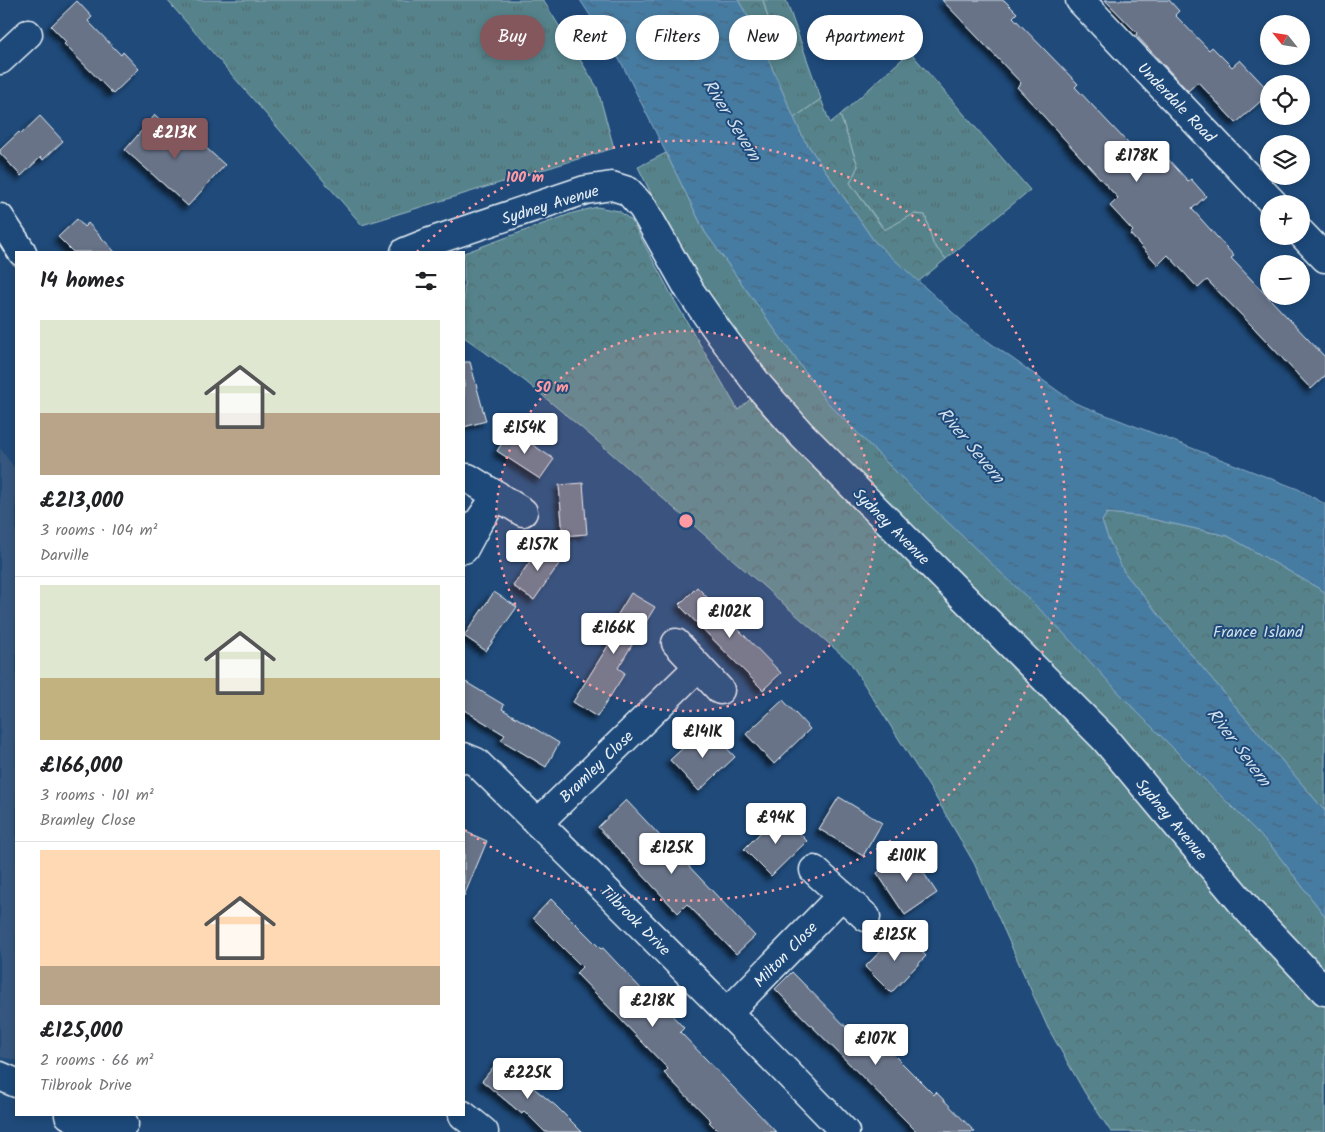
<!DOCTYPE html>
<html lang="en">
<head>
<meta charset="utf-8">
<style>
	:root { --surface:#fff; --page:#f6f6f6; --text:#202124; --muted:#757577; --line:#e0e0e0; --accent:#84575d }
	body { margin:0; font-family:Kalam,sans-serif; background:var(--page); color:var(--text); height:100vh; display:flex; flex-direction:column; font-size:19px; white-space:nowrap }
	* { box-sizing:border-box; margin:0 }
	p { font-size:16px; color:var(--muted) }
	.icon { flex:none; width:28px; height:28px; fill:none; stroke:currentColor; stroke-width:2; stroke-linecap:round; stroke-linejoin:round }
	.map { position:relative; flex:1; overflow:hidden }
	.side { position:absolute; left:15px; top:251px; width:450px; height:865px; display:flex; flex-direction:column; background:var(--surface); border-radius:0px; box-shadow:0 2px 8px #0003 }
	.side>* { flex:none }
	.banner { position:absolute; left:480px; top:15px; width:475px; height:45px; display:flex; gap:10px }
	.needle { width:32px; rotate:300deg }
	.controls { position:absolute; left:1260px; top:15px; display:grid; gap:10px }
	.controls a { display:grid; place-items:center; width:50px; height:50px; border-radius:50%; background:var(--surface); box-shadow:0 2px 8px #0003; font-size:25px }
	.price { position:absolute; translate:-50% -42px; padding:0 11px; border-radius:5px; background:#fff; color:#222; font-size:16px; line-height:32px; filter:drop-shadow(0 1px 2px #0008) }
	.price::after { content:''; position:absolute; left:50%; top:30px; width:15px; height:11px; margin-left:-8px; background:inherit; clip-path:polygon(0 0,100% 0,50% 100%) }
	.price.on { background:var(--accent); color:#fff }
	ul { padding:0; list-style:none }
	li { display:grid; align-content:center; gap:10px; height:265px; padding:0 25px }
	li+li { border-top:1px solid var(--line) }
	li span { display:grid; place-items:center; height:155px; border-radius:0px; color:#555 }
	li>.icon { margin-inline-start:auto }
	span .icon { width:90px; height:90px; fill:#fffc; stroke-width:1 }
	li b { font-size:21px }
	h2 { display:flex; justify-content:space-between; align-items:center; height:60px; padding:0 25px; font-size:21px }
	.pill { padding:0 18px; border-radius:22px; background:var(--surface); box-shadow:0 2px 8px #0003; font-size:18px; line-height:45px }
	.pill.on { background:var(--accent); color:#fff }
	.map>svg:first-child { display:block }
</style>
</head>
<body>
<div class="map">
<svg width="1325" height="1132" viewBox="0 0 1325 1132">
	<defs>
		<pattern id="grass-tufts" width="24" height="20" patternUnits="userSpaceOnUse" patternTransform="scale(1.25)"><rect width="24" height="20" fill="#56838b"/><path d="M3 7l-1-3M5 7V3M7 7l1-3M15 17l-1-3M17 17v-4M19 17l1-3" fill="none" stroke="#506b71"/></pattern>
		<pattern id="forest-crowns" width="20" height="18" patternUnits="userSpaceOnUse" patternTransform="scale(1.25)"><rect width="20" height="18" fill="#56838b"/><path d="M2 6a3 3 0 1 1 6 0M12 15a3 3 0 1 1 6 0" fill="none" stroke="#506b71"/></pattern>
		<pattern id="water-ripples" width="26" height="14" patternUnits="userSpaceOnUse" patternTransform="scale(1.25)"><rect width="26" height="14" fill="#467ba2"/><path d="M2 4q2-2 4 0t4 0M15 11q2-2 4 0t4 0" fill="none" stroke="#46647a"/></pattern>
		<filter id="shadow"><feDropShadow dx="-4.5" dy="4.5" stdDeviation="2.5" flood-color="#0009"/></filter>
	</defs>
	<rect width="100%" height="100%" fill="#1f4a7a"/>
	<filter id="ink" filterUnits="userSpaceOnUse"><feTurbulence type="fractalNoise" baseFrequency=".02" numOctaves="2"/><feDisplacementMap in="SourceGraphic" scale="10" xChannelSelector="R" yChannelSelector="G"/><feConvolveMatrix kernelMatrix="1 2 1 2 8 2 1 2 1" color-interpolation-filters="sRGB"/></filter>
	<g filter="url(#ink)">
		<!-- built -->
		<polygon fill="#35567e" points="0,448 16,470 16,1060 0,1057"/>
		<!-- grass -->
		<g fill="url(#grass-tufts)" stroke="#9fbac2">
			<polygon points="167,0 543,0 597,87 614,148 362,225"/>
			<polygon points="763,0 786,0 821,99 794,118 754,27 770,26"/>
			<polygon points="910,52 1030,190 946,259 933,244 925,215 914,214 885,230 850,183 858,166 840,115"/>
			<polygon points="666,153 705,232 826,401 917,493 1053,621 1138,713 1272,847 1325,916 1325,975 793,411 728,325 678,248 638,167"/>
		</g>
		<!-- forest -->
		<g fill="url(#forest-crowns)" stroke="#9fbac2">
			<polygon points="738,0 763,0 770,26 754,27"/>
			<polygon points="821,99 830,123 840,115 858,166 850,183 884,230 914,214 925,215 933,244 946,259 918,282 874,241 803,138 794,118"/>
			<polygon points="597,207 619,211 632,221 672,296 738,410 755,395 1101,741 1242,912 1325,1004 1325,1132 1111,1132 1085,1093 1048,1028 974,863 935,796 850,662 596,440 525,381 464,337 464,253 573,213"/>
			<polygon points="1107,513 1138,516 1228,536 1325,592 1325,811 1189,652 1124,572 1108,538 1102,521"/>
		</g>
		<!-- water -->
		<polygon fill="url(#water-ripples)" stroke="#87aac4" points="580,0 738,0 754,27 803,138 874,241 972,330 1075,403 1298,489 1325,504 1325,592 1228,536 1138,516 1107,513 1102,521 1108,538 1124,572 1189,652 1325,811 1325,916 1272,847 1138,713 1053,622 917,493 826,401 705,232 622,64"/>
		<!-- building -->
		<g fill="#687388" stroke="#e8f1f8" filter="url(#shadow)">
			<polygon points="942,0 1004,0 1017,13 1013,17 1078,84 1075,87 1143,159 1157,147 1188,181 1191,179 1206,196 1192,209 1234,256 1231,258 1325,357 1325,376 1311,389 1255,329 1207,280 1198,288 1168,255 1158,265 1130,234 1133,231 1110,206 1118,198 1017,87 1021,83"/>
			<polygon points="1105,0 1169,0 1179,11 1175,15 1209,50 1212,47 1232,67 1240,60 1269,91 1269,94 1236,123 1198,82 1188,91 1136,35 1137,33"/>
			<polygon points="77,1 92,17 88,21 121,55 123,52 139,69 113,94 64,44 66,42 51,26"/>
			<polygon points="155,115 186,143 193,136 225,165 188,206 125,150"/>
			<polygon points="40,116 63,141 43,160 41,157 21,176 0,153 0,150 19,132 21,134"/>
			<polygon points="77,219 84,227 88,223 115,252 73,252 58,237"/>
			<polygon points="464,362 470,362 486,421 464,427"/>
			<polygon points="510,430 554,459 540,479 497,451"/>
			<polygon points="583,483 587,534 563,536 559,485"/>
			<polygon points="542,544 563,558 534,600 513,586"/>
			<polygon points="697,587 781,673 763,690 679,605"/>
			<polygon points="494,592 517,607 486,651 464,636"/>
			<polygon points="631,593 655,607 618,668 625,673 597,717 573,702 611,641 604,637"/>
			<polygon points="464,681 504,705 502,709 559,743 546,767 501,740 505,735 464,710"/>
			<polygon points="783,700 810,729 774,764 746,734"/>
			<polygon points="707,726 735,757 699,791 670,760"/>
			<polygon points="839,797 882,823 863,856 819,829"/>
			<polygon points="626,800 755,936 736,954 687,904 678,913 598,827"/>
			<polygon points="780,813 807,841 771,876 744,849"/>
			<polygon points="464,831 487,841 464,896"/>
			<polygon points="909,851 937,893 905,915 877,873"/>
			<polygon points="551,899 601,949 603,948 647,995 650,992 684,1028 680,1032 776,1132 719,1132 709,1122 711,1121 664,1073 668,1069 576,973 582,967 533,918"/>
			<polygon points="900,931 926,956 891,993 865,967"/>
			<polygon points="792,972 877,1058 887,1048 934,1095 936,1092 975,1132 917,1132 775,989"/>
			<polygon points="499,1060 556,1106 582,1132 545,1132 524,1111 522,1114 482,1081"/>
		</g>
		<g fill="none" stroke-linecap="round" stroke-linejoin="round">
			<!-- street casing -->
			<g stroke="#e8f1f8" stroke-width="31">
				<g id="street">
					<polyline points="1080,0 1274,204"/>
					<polyline points="0,60 28,34"/>
					<polyline points="0,218 22,252"/>
					<polyline points="1301,233 1325,258"/>
					<polyline points="405,252 430,242 585,190 612,186 628,191 643,208 690,291 720,334 759,386 800,433 1104,738 1249,911 1325,991"/>
					<polyline points="468,478 523,512"/>
					<polyline points="464,549 478,523 497,495"/>
					<polyline points="676,643 720,690"/>
					<path d="M464,757L476,762C600,884 724,1007 845,1132"/>
					<polyline points="538,823 698,667"/>
					<polyline points="814,870 866,917"/>
					<polyline points="728,1012 842,895"/>
					<polyline points="0,1076 16,1083"/>
					<path d="M69,1115C85,1125 105,1125 124,1124"/>
					<polyline points="463,1115 484,1132"/>
				</g>
			</g>
			<!-- street -->
			<use href="#street" stroke="#1f4a7a" stroke-width="28"/>
		</g>
	</g>
	<!-- distance rings -->
	<circle cx="686" cy="521" r="190" fill="#ff9aa2" fill-opacity=".12"/>
	<g fill="none" stroke="#ff9aa2" stroke-width="2.5" stroke-dasharray="2.5 5">
		<circle cx="686" cy="521" r="190"/>
		<path d="M417 252A380 380 0 1 1 465 830"/>
	</g>
	<g text-anchor="middle" stroke-width="4" stroke-linejoin="round" paint-order="stroke">
		<!-- street labels -->
		<g font-size="16" fill="#e8f1f8" stroke="#1f4a7a">
			<text transform="translate(1177 102) rotate(46)" y="6">Underdale Road</text>
			<text transform="translate(550 204) rotate(-17)" y="6">Sydney Avenue</text>
			<text transform="translate(892 526) rotate(45)" y="6">Sydney Avenue</text>
			<text transform="translate(596 766) rotate(-44)" y="6">Bramley Close</text>
			<text transform="translate(1172 819) rotate(50)" y="6">Sydney Avenue</text>
			<text transform="translate(636 920) rotate(45)" y="6">Tilbrook Drive</text>
			<text transform="translate(785 954) rotate(-46)" y="6">Milton Close</text>
		</g>
		<!-- park labels -->
		<g font-size="16" fill="#d2e0e8" stroke="#1f4a7a">
			<text x="1258" y="637">France Island</text>
		</g>
		<!-- water labels -->
		<g font-size="18" font-style="italic" fill="#d0dfeb" stroke="#1f4a7a">
			<text transform="translate(732 120) rotate(58)" y="6">River Severn</text>
			<text transform="translate(971 445) rotate(50)" y="6">River Severn</text>
			<text transform="translate(1239 747) rotate(53)" y="6">River Severn</text>
		</g>
	</g>
	<circle cx="686" cy="521" r="8" fill="#ff9aa2" stroke="#1f4a7a" stroke-width="2.5"/>
	<g font-size="15" text-anchor="middle" font-weight="bold" fill="#ff9aa2" stroke="#1f4a7a" stroke-width="4" stroke-linejoin="round" paint-order="stroke">
		<text x="525" y="182">100 m</text>
		<text x="552" y="392">50 m</text>
	</g>
</svg>
<div class="controls">
<a><svg class="needle" viewBox="-14 -14 28 28"><path d="M0-13l5 13h-10z" fill="#e53935"/><path d="M0 13l5-13h-10z" fill="#757577"/></svg></a>
<a><svg class="icon" aria-label="locate" viewBox="0 0 24 24"><circle cx="12" cy="12" r="6"/><path d="M12 2v4M12 18v4M2 12h4M18 12h4"/></svg></a>
<a><svg class="icon" aria-label="layers" viewBox="0 0 24 24"><path d="M12 4l9 5-9 5-9-5zM3 14l9 5 9-5"/></svg></a>
<a>+</a>
<a>−</a>
</div>
<b class="price on" style="left:175px;top:160px">£213K</b>
<b class="price" style="left:1137px;top:183px">£178K</b>
<b class="price" style="left:525px;top:455px">£154K</b>
<b class="price" style="left:538px;top:572px">£157K</b>
<b class="price" style="left:730px;top:639px">£102K</b>
<b class="price" style="left:614px;top:655px">£166K</b>
<b class="price" style="left:703px;top:759px">£141K</b>
<b class="price" style="left:776px;top:845px">£94K</b>
<b class="price" style="left:672px;top:875px">£125K</b>
<b class="price" style="left:907px;top:883px">£101K</b>
<b class="price" style="left:895px;top:962px">£125K</b>
<b class="price" style="left:653px;top:1028px">£218K</b>
<b class="price" style="left:876px;top:1066px">£107K</b>
<b class="price" style="left:528px;top:1100px">£225K</b>
<div class="banner">
<a class="pill on">Buy</a>
<a class="pill">Rent</a>
<a class="pill">Filters</a>
<a class="pill">New</a>
<a class="pill">Apartment</a>
</div>
<section class="side">
<h2>14 homes<svg class="icon" aria-label="filters" viewBox="0 0 24 24"><path d="M4 7h16M4 17h16"/><circle cx="9" cy="7" r="2"/><circle cx="15" cy="17" r="2"/></svg></h2>
<ul>
<li><span style="background:linear-gradient(#dfe7d0 60%,#b9a48a 0)"><svg class="icon" aria-label="home" viewBox="0 0 24 24"><path d="M3 11l9-7 9 7M6 9v11h12V9"/></svg></span><div><b>£213,000</b><p>3 rooms · 104 m²</p><p>Darville</p></div></li>
<li><span style="background:linear-gradient(#dfe7d0 60%,#c2b280 0)"><svg class="icon" aria-label="home" viewBox="0 0 24 24"><path d="M3 11l9-7 9 7M6 9v11h12V9"/></svg></span><div><b>£166,000</b><p>3 rooms · 101 m²</p><p>Bramley Close</p></div></li>
<li><span style="background:linear-gradient(#ffd9b3 75%,#b9a48a 0)"><svg class="icon" aria-label="home" viewBox="0 0 24 24"><path d="M3 11l9-7 9 7M6 9v11h12V9"/></svg></span><div><b>£125,000</b><p>2 rooms · 66 m²</p><p>Tilbrook Drive</p></div></li>
</ul>
</section>
</div>
</body>
</html>
